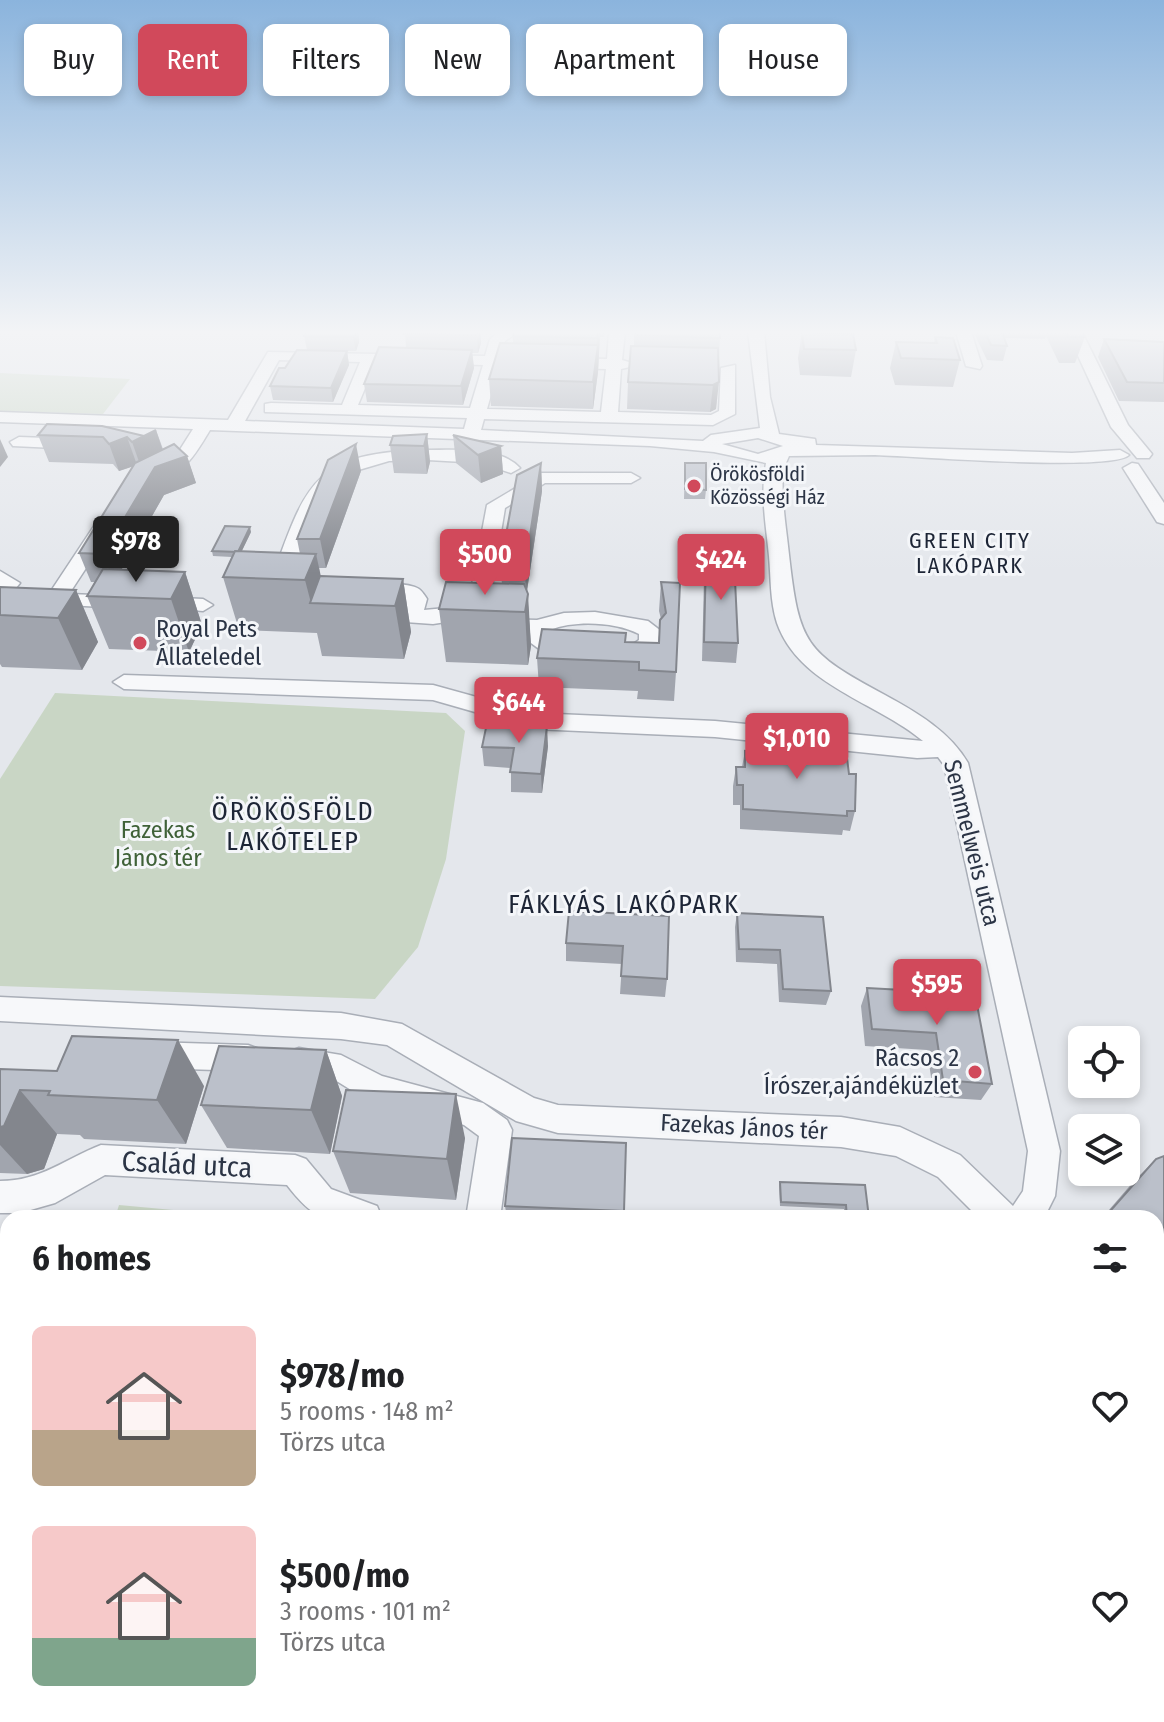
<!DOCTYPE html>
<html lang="en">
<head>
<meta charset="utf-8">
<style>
	:root { --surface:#fff; --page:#f2f2f2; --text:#202124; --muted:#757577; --accent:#d1495b }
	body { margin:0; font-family:"Fira Sans Condensed",sans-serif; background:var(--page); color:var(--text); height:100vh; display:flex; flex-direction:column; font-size:30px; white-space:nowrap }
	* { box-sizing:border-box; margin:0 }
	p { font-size:26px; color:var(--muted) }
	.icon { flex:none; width:44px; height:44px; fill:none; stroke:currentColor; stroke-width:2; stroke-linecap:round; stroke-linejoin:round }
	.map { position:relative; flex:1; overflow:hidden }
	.panel { position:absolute; left:0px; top:1210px; width:1164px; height:512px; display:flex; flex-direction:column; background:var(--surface); border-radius:24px 24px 0 0; box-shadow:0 4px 12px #0003 }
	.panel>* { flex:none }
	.hud { position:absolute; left:24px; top:24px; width:1116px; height:72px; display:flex; gap:16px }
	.tools { position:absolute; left:1068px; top:1026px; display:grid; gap:16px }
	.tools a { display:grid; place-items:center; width:72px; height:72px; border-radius:12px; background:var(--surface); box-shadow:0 4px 12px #0003; font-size:40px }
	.price { position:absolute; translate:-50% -68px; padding:0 18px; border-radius:8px; background:var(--accent); color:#fff; font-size:26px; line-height:52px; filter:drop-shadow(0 2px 4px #0008) }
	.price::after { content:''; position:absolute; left:50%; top:48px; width:24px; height:18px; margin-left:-12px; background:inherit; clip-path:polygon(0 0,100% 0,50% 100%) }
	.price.current { background:#222; color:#fff }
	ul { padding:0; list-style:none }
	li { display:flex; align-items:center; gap:24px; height:200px; padding:0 32px }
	li span { display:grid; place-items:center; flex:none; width:224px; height:160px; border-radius:12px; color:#555 }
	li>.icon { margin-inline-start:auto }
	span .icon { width:96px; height:96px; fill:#fffc; stroke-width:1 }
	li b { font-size:34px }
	h2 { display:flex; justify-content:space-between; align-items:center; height:96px; padding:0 32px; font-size:34px }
	.pill { padding:0 28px; border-radius:12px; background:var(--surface); box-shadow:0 4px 12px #0003; font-size:28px; line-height:72px }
	.pill.current { background:var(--accent); color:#fff }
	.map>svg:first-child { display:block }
</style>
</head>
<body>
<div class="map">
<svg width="1164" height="1722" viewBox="0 0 1164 1722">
	<rect width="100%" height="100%" fill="#e4e7ec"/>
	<!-- green -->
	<g fill="#c9d6c5">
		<polygon points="0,373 130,379 103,414 0,411"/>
		<polygon points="55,693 446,713 465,731 446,859 418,947 375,999 0,986 0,779"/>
		<polygon points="119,1205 195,1212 193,1218 115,1218"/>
	</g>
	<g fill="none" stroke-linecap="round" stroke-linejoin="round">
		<!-- minor casing -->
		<g stroke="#a9aeb7" stroke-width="3">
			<g id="minor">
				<path d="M499,332H518L505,341L501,356L607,359L609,332H625L622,360L639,365L621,369L618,412L711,415L719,411L721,368L735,365V414L713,425L484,419L481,430L703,441L711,435L760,428L748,332H764L770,397L779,434L815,439L816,445L1072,453L1120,450L1129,455C1112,472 912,456 875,455C846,455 817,456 789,456L783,470C781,499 786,526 789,555C799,644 805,652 885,695C918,713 950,732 968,763L1060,1151L1055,1196L1044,1218H979L938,1177L896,1156L841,1147L558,1133L516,1121L387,1045L341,1039L0,1021V997L341,1013L402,1024L534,1098L558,1105L841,1117L900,1127L960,1155L1013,1206L1023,1191L1028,1151L944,765L938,757L917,758L715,737L534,729L433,700L124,689L113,682L124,675L433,685L534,713L715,721L923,741C877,702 799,686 777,623C770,601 771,578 769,556C766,525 760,494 766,463L714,452L650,446L210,430C197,451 181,483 151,476V468L174,459L193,429L0,422V412L228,420L268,352L485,356L490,339ZM279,360L360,362L342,405L271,403L265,404V412L467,418L464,429L245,421ZM376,362L483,365L470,408L358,405ZM499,366L606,369L601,412L487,409ZM758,438L783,446L758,454L722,444Z"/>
				<polygon points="956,332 971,332 982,366 980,369 966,366"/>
				<polygon points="1067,332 1082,332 1128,425 1152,454 1149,458 1137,458 1111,427"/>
				<polygon points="19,437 76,439 85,444 76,449 13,446 10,442"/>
				<path d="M428,450C455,450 500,446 520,468L511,473L481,463L428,460L389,461L345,474L320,502L289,586L279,592L272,590L269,586C306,485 310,452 428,450Z"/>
				<polygon points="1132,463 1138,464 1164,503 1164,524 1157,522 1123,468"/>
				<path d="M541,473H631L640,478L631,483H545L505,508L488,611L494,619L537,620L564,613L595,612L648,621L661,631V642L645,657L609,656L606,651L609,646L632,645L639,640V634C616,622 575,620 550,630V636C560,645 577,637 585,649C572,665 544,654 531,643L529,633L481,631L472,618L433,624L391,621L387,616L391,611L404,610L406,599L372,597L362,591C370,582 408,582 419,589C421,590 426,597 427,599L424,610L468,606L487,505Z"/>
				<polygon points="101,524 111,530 69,594 121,596 131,602 121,608 48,604 45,600 94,526"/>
				<polygon points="0,571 20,583 7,599 0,601"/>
				<polygon points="160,597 203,599 213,605 203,611 153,607 150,603 153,599"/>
				<polygon points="152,1042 248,1045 259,1049 263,1058 259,1067 248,1071 152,1068 141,1064 137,1055 141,1046"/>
				<polygon points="299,1048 341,1055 382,1076 483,1103 507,1120 512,1130 500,1218 466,1218 479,1136 464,1125 364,1098 335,1080 288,1070 284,1061 288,1052"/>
				<path d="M101,1145L295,1155L306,1159L331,1189L377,1206L382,1218C329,1218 321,1229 287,1185L105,1175L55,1203L20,1213H0V1181C41,1181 65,1159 101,1145Z"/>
				<polygon points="8,1422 8,1460 0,1461 0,1423"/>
				<polygon points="0,1632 8,1633 8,1675 0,1674"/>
				<polygon points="394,1714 438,1714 437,1722 393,1722"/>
				<polygon points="944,1714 988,1714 989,1722 945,1722"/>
			</g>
		</g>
		<!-- minor -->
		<use href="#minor" fill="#f7f8fa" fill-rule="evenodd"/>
	</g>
	<!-- wall -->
	<g fill="#a1a5ae">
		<polygon points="306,332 358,332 359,342 356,351 307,350 304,336"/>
		<polygon points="405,332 480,332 481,343 478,353 472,353 474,368 463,405 367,402 364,384 406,348"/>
		<polygon points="513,332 605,332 604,337 600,337 598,372 593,409 491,406 489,379 513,343"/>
		<polygon points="634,332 720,338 716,409 710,412 627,409 628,382 634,346"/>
		<polygon points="802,332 856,350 851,377 800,375 798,358"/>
		<polygon points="976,332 1082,332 1085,337 1075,363 1059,363 1046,336 1045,339 1004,338 1007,346 1003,361 987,360 975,335"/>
		<polygon points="935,337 960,360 953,387 895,385 890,368 896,342 934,343"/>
		<polygon points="1104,339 1164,342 1164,402 1119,401 1098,357"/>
		<polygon points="347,351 349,365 333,402 273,400 270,386 285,368"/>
		<polygon points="156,430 163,449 187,456 196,483 164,495 121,570 185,572 202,625 189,652 109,649 87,596 95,582 91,582 79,553 134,466 119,471 113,464 49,462 38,435 144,436"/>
		<polygon points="427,434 430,462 427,474 394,473 390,445"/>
		<polygon points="453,435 501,446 503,474 481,483 456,463"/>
		<polygon points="541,463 542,491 527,591 531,646 528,665 446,662 439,609 502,584 500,567"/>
		<polygon points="685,463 706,490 705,499 684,499"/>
		<polygon points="361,471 326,568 319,568 320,576 403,579 411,632 404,659 322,656 317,633 239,630 223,577 232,557 213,556 212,551 251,532 241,552 300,554 297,539"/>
		<polygon points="706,558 738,643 736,663 702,661 704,577"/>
		<polygon points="661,582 676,672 674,701 637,699 638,691 539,687 537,658 625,642 658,643 661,619 659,611"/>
		<polygon points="76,590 98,642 82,670 2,667 0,664 0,615"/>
		<polygon points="753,745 839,757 855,811 850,831 843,830 842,835 740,829 740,805 733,805 733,786 736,767 742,767 745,751 752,752"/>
		<polygon points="548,746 542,793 511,792 511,768 484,766 482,747"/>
		<polygon points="737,913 831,991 826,1005 779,1002 777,964 736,962 735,927"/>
		<polygon points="669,916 667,979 665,997 620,994 622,964 566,961 566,943"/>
		<polygon points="867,988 975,994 992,1084 981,1100 934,1097 927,1050 865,1046 861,1006"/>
		<polygon points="326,1050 342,1096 330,1154 227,1148 201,1105"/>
		<polygon points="0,1069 204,1086 186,1144 84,1139 80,1135 57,1134 44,1169 27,1174 0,1173"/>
		<polygon points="465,1138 456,1200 350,1193 333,1151"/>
		<polygon points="626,1143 624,1218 507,1218 505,1206"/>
		<polygon points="1156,1159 1156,1218 1102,1218 1134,1181"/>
		<polygon points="780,1182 865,1185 869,1218 845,1218 844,1209 780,1206 779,1185"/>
		<polygon points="0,1326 8,1327 8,1397 0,1396"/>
		<polygon points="1024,1714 1133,1714 1135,1722 1025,1722"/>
	</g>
	<!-- shaded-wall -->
	<g fill="#83868d">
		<polygon points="356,332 358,332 359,342 356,351 353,337"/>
		<polygon points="477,332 480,332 481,343 478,353"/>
		<polygon points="598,332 600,332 598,372 593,409 593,382"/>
		<polygon points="472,350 474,368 463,405 461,386"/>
		<polygon points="347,351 349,365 333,402 331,388"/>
		<polygon points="719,382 716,409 710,412 713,385"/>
		<polygon points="156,430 165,457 142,470 132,442"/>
		<polygon points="427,434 430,462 427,474 424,446"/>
		<polygon points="127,437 137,465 119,471 109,444"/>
		<polygon points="0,439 8,457 0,467"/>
		<polygon points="356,444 361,471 326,568 320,539"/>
		<polygon points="501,446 503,474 481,483 478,455"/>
		<polygon points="187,456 196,483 164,495 114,583 103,554 155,467"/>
		<polygon points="541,463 542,491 526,597 525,568"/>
		<polygon points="250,527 251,532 239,557 237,552"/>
		<polygon points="316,554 327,604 311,603 305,580"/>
		<polygon points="185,572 202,625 189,652 171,599"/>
		<polygon points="403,579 411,632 404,659 395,606"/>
		<polygon points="76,590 98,642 82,670 58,618"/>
		<polygon points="528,594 531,646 528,665 525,612"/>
		<polygon points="547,726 548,746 542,793 541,774"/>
		<polygon points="178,1040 204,1086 186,1144 157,1100"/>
		<polygon points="326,1050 342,1096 330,1154 311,1110"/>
		<polygon points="20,1090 57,1134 44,1169 27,1174 0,1145 0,1127"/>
		<polygon points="456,1094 465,1138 456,1200 447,1159"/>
	</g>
	<!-- building -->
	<g fill="#bbc0ca" stroke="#83868d" stroke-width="2">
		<polygon points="306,332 356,332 353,337 304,336"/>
		<polygon points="405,332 477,332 477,335 404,334"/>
		<polygon points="513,332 598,332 597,338 513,336"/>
		<polygon points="635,332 720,332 720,338 635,335"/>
		<polygon points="802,332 853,334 856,350 804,349"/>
		<polygon points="985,332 1002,332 1007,346 991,345"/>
		<polygon points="1066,332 1082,332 1085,337 1068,337"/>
		<polygon points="935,337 953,338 960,360 901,358 896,342 937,343"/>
		<polygon points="1104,339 1164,342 1164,383 1127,382"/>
		<polygon points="500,343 598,345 593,382 489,379"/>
		<polygon points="631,346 718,348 719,382 713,385 628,382"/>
		<polygon points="379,347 472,350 461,386 364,384"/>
		<polygon points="297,350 347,351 331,388 270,386 279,368 285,368"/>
		<polygon points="47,424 102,426 144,436 156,430 132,442 127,437 109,444 103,437 38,435"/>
		<polygon points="427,434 424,446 390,445 393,436"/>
		<polygon points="453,435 501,446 478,455"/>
		<polygon points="174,444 187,456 155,467 103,554 79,553 135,463"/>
		<polygon points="356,444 320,539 297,539 328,460"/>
		<polygon points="541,463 525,568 500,567 517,475"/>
		<polygon points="685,463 706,463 706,490 685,489"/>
		<polygon points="225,526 250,527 238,552 212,551"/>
		<polygon points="235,551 316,554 305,580 223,577"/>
		<polygon points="706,558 734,559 738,643 704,642"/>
		<polygon points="103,569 185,572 171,599 87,596"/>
		<polygon points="320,576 403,579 395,606 310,603"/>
		<polygon points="446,582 524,584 528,594 525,612 439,609"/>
		<polygon points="661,582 680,583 676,672 639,670 639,662 537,658 542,629 626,633 625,642 659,643 660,620 666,613"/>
		<polygon points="0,587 76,590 58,618 0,615"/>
		<polygon points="487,723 547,726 541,774 510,772 514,748 482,747"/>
		<polygon points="753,745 838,750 839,757 847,758 849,774 856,774 855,811 847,811 847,816 743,809 743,785 737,785 736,767 745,767 745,751 753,752"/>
		<polygon points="569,911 669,916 667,979 621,976 623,946 566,943"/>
		<polygon points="737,913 823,917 831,991 783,989 780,950 739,949"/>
		<polygon points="867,988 975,994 992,1084 943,1080 936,1033 872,1029"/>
		<polygon points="72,1036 178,1040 157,1100 48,1095 50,1091 20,1090 4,1126 0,1127 0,1069 57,1071"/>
		<polygon points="219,1046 326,1050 311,1110 201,1105"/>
		<polygon points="346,1090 456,1094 447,1159 333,1151"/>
		<polygon points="512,1138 626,1143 624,1211 505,1206"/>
		<polygon points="1164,1156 1164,1277 1156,1288 1156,1218 1104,1218 1156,1159"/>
		<polygon points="780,1182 865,1185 869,1218 847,1218 846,1205 781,1202"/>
		<polygon points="0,1326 8,1327 8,1383 0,1382"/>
		<polygon points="0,1512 8,1512 8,1617 0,1616"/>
		<polygon points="0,1689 8,1690 8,1714 309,1715 308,1722 0,1722"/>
		<polygon points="1048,1714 1133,1714 1135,1722 1049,1722"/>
	</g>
	<!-- sky -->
	<linearGradient id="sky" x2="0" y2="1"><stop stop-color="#8bb4dd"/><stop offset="0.58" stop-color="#f3f4f6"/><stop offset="1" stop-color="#f3f4f6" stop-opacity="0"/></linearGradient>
	<rect width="1164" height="573" fill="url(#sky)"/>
	<!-- markers -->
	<g fill="#d1495b" stroke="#f4f6f9" stroke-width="3">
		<circle cx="694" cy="486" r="8"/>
		<circle cx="140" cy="643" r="8"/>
		<circle cx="975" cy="1072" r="8"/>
	</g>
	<g text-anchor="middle" stroke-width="6" stroke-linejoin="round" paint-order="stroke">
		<!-- far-poi labels -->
		<g font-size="20" fill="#2b3445" stroke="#f4f6f9" text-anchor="start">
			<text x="710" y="481">Örökösföldi<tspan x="710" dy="23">Közösségi Ház</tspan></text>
		</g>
		<!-- far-neighbourhood labels -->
		<g font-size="22" letter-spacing="2" fill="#1d2536" stroke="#f4f6f9">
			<text x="970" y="548">GREEN CITY<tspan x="970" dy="25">LAKÓPARK</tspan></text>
		</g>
		<!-- poi labels -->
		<g font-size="24" fill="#2b3445" stroke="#f4f6f9" text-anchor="start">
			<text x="156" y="637">Royal Pets<tspan x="156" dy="28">Állateledel</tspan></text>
			<text x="959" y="1066" text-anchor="end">Rácsos 2<tspan x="959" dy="28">Írószer,ajándéküzlet</tspan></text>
		</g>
		<!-- park labels -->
		<g font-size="24" fill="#3f6138" stroke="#f4f6f9">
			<text x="158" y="838">Fazekas<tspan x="158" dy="28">János tér</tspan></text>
		</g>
		<!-- street labels -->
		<g font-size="24" fill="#2b3445" stroke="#f4f6f9">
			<text transform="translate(972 843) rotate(76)" y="8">Semmelweis utca</text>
			<text transform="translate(744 1127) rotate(3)" y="8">Fazekas János tér</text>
		</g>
		<!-- neighbourhood labels -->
		<g font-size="26" letter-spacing="2" fill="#1d2536" stroke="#f4f6f9">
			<text x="293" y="820">ÖRÖKÖSFÖLD<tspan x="293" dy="30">LAKÓTELEP</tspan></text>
			<text x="624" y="913">FÁKLYÁS LAKÓPARK</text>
		</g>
		<!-- near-street labels -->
		<g font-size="28" fill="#2b3445" stroke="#f4f6f9">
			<text transform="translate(187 1164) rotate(3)" y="10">Család utca</text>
		</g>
	</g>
</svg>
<div class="tools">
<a><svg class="icon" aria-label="locate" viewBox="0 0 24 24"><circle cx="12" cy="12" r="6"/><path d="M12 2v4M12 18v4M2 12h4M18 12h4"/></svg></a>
<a><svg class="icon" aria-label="layers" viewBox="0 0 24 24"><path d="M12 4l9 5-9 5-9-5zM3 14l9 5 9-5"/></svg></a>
</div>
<b class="price current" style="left:136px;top:584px">$978</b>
<b class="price" style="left:485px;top:597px">$500</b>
<b class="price" style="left:721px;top:602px">$424</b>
<b class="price" style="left:519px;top:745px">$644</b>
<b class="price" style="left:797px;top:781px">$1,010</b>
<b class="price" style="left:937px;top:1027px">$595</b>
<div class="hud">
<a class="pill">Buy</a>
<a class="pill current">Rent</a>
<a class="pill">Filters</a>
<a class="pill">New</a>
<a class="pill">Apartment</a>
<a class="pill">House</a>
</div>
<section class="panel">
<h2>6 homes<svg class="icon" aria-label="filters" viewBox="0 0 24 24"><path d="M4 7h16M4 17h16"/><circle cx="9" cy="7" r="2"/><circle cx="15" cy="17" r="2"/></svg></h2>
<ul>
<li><span style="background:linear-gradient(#f6c9c9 65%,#b9a48a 0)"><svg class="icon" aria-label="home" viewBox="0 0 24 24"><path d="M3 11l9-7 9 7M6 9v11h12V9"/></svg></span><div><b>$978/mo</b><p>5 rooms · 148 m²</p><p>Törzs utca</p></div><svg class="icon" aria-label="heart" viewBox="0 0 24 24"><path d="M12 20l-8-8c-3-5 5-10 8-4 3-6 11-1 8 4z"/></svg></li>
<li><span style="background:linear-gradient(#f6c9c9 70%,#7fa58c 0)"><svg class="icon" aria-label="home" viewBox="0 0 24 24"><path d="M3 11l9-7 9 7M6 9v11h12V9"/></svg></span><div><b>$500/mo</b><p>3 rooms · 101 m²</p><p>Törzs utca</p></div><svg class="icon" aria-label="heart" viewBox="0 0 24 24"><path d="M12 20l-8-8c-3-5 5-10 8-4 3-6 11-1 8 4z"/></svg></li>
</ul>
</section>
</div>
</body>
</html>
